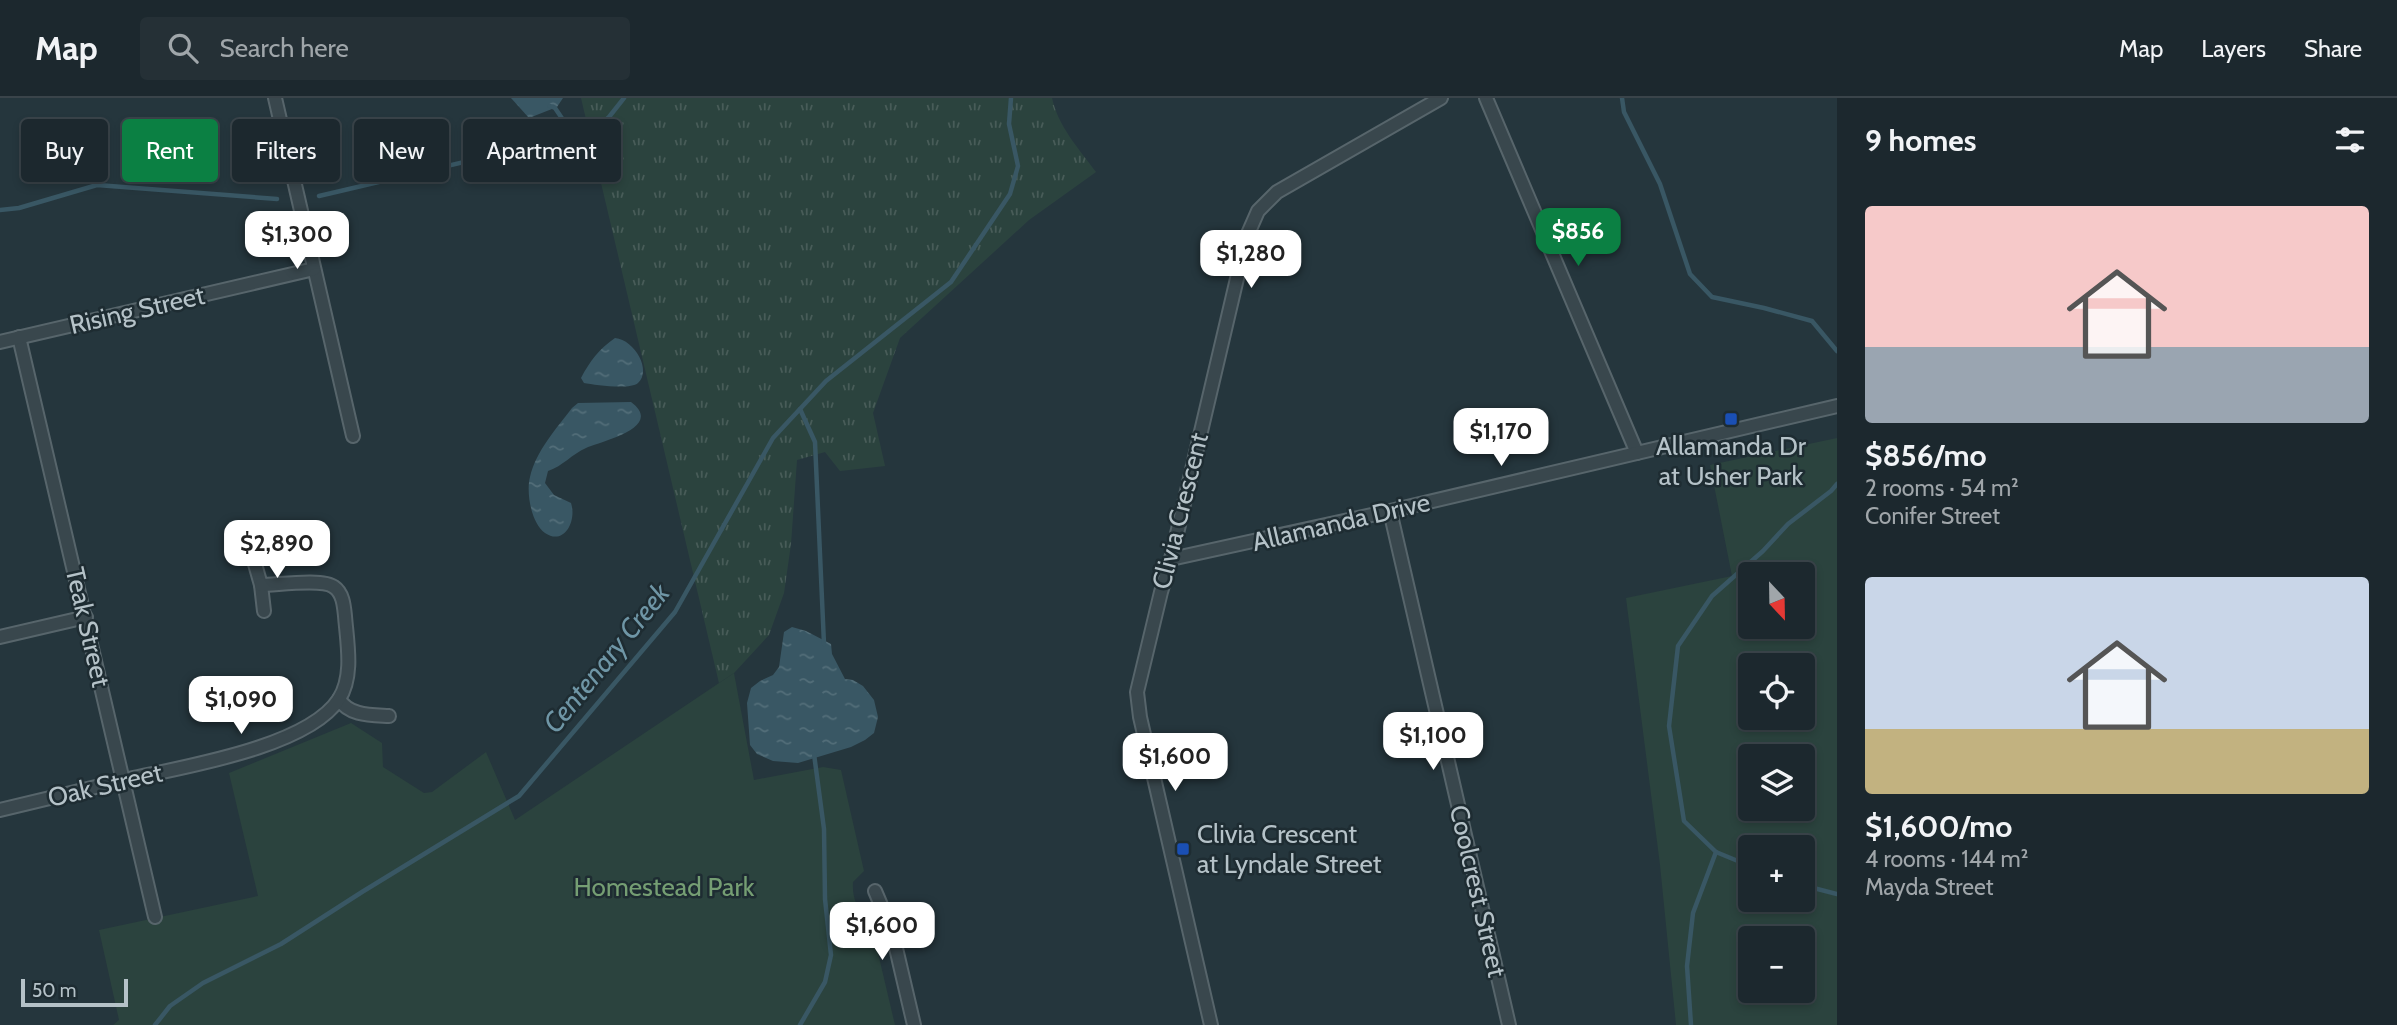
<!DOCTYPE html>
<html lang="en">
<head>
<meta charset="utf-8">
<style>
	:root { --surface:#1c282e; --page:#253036; --text:#f1f3f6; --muted:#a0a6aa; --line:#3a444a; --accent:#0b8043 }
	body { margin:0; font-family:Cabin,sans-serif; background:var(--page); color:var(--text); height:100vh; display:flex; flex-direction:column; font-size:26px; white-space:nowrap }
	* { box-sizing:border-box; margin:0 }
	p { font-size:23px; color:var(--muted) }
	.icon { flex:none; width:38px; height:38px; fill:none; stroke:currentColor; stroke-width:2; stroke-linecap:round; stroke-linejoin:round }
	.map { position:relative; flex:1; overflow:hidden }
	.drawer { display:flex; flex-direction:column; background:var(--surface); width:560px }
	.drawer>* { flex:none }
	.hud { position:absolute; left:21px; top:21px; width:665px; height:63px; display:flex; gap:14px }
	.needle { width:46px; rotate:158deg }
	.tools { position:absolute; left:1738px; top:464px; display:grid; gap:14px }
	.tools a { display:grid; place-items:center; width:77px; height:77px; border-radius:7px; background:var(--surface); box-shadow:0 4px 10px #0003,0 0 0 2px var(--line); font-size:35px }
	.scale { position:absolute; left:21px; bottom:18px; width:107px; box-sizing:border-box; padding-left:7px; border:4px solid #b5c2c8; border-top:0; font-size:19px; line-height:24px; white-space:nowrap; color:#b5c2c8; -webkit-text-stroke:5px #1e2c32; paint-order:stroke }
	.price { position:absolute; translate:-50% -60px; padding:0 16px; border-radius:14px; background:#fff; color:#222; font-size:23px; line-height:46px; filter:drop-shadow(0 2px 4px #0008) }
	.price::after { content:''; position:absolute; left:50%; top:42px; width:21px; height:16px; margin-left:-10px; background:inherit; clip-path:polygon(0 0,100% 0,50% 100%) }
	.price.on { background:var(--accent); color:#fff }
	ul { padding:0; list-style:none }
	li { display:grid; align-content:center; gap:14px; height:371px; padding:0 28px }
	li span { display:grid; place-items:center; height:217px; border-radius:7px; color:#555 }
	li>.icon { margin-inline-start:auto }
	span .icon { width:126px; height:126px; fill:#fffc; stroke-width:1 }
	li b { font-size:30px }
	h2 { display:flex; justify-content:space-between; align-items:center; height:84px; padding:0 28px; font-size:30px }
	.tag { padding:0 24px; border-radius:7px; background:var(--surface); box-shadow:0 4px 10px #0003,0 0 0 2px var(--line); font-size:24px; line-height:63px }
	.tag.on { background:var(--accent); color:#fff }
	header { display:flex; align-items:center; gap:42px; box-sizing:border-box; height:98px; padding:0 35px; background:var(--surface); border-bottom:2px solid var(--line) }
	header strong { font-size:33px }
	nav { display:flex; gap:38px; margin-inline-start:auto; font-size:24px }
	.search { width:490px; height:63px; background:var(--page); display:flex; align-items:center; gap:18px; box-sizing:border-box; padding:0 24px; border-radius:7px; color:var(--muted); font-size:26px }
	main { display:flex; flex:1; min-height:0 }
	.map>svg:first-child { display:block }
</style>
</head>
<body>
<header>
<strong>Map</strong>
<div class="search"><svg class="icon" aria-label="search" viewBox="0 0 24 24"><circle cx="10" cy="10" r="6"/><path d="M15 15l6 6"/></svg>Search here</div>
<nav><a>Map</a><a>Layers</a><a>Share</a></nav>
</header>
<main>
<div class="map">
<svg width="1837" height="927" viewBox="0 0 1837 927">
	<defs>
		<pattern id="grass-tufts" width="24" height="20" patternUnits="userSpaceOnUse" patternTransform="scale(1.75)"><rect width="24" height="20" fill="#2b433e"/><path d="M3 7l-1-3M5 7V3M7 7l1-3M15 17l-1-3M17 17v-4M19 17l1-3" fill="none" stroke="#485c58"/></pattern>
		<pattern id="water-ripples" width="26" height="14" patternUnits="userSpaceOnUse" patternTransform="scale(1.75)"><rect width="26" height="14" fill="#395764"/><path d="M2 4q2-2 4 0t4 0M15 11q2-2 4 0t4 0" fill="none" stroke="#536e79"/></pattern>
	</defs>
	<rect width="100%" height="100%" fill="#25363d"/>
	<!-- grass -->
	<path fill="url(#grass-tufts)" d="M581,0H1052C1058,28 1079,51 1096,74L1029,122L900,240L873,315L885,368L840,373L825,354L797,362L791,446L784,495L769,537L734,575L719,585Z"/>
	<!-- park -->
	<g fill="#2b433e" fill-rule="evenodd">
		<path d="M1837,340V927H1676L1660,767L1626,500L1732,478L1710,367ZM1802,476V528H1750V476ZM1750,567H1802V620H1750ZM1802,658V710H1750V658ZM1802,749V802H1750V749ZM1802,840V892H1750V840Z"/>
		<path d="M734,575L754,682L823,669L841,672L864,773L853,784C852,801 857,811 870,821L895,927H113L119,922L99,832L258,798L229,675L351,625L382,645L383,669L424,695L432,694L486,654L515,722Z"/>
	</g>
	<!-- water -->
	<g fill="url(#water-ripples)">
		<polygon points="511,0 563,0 557,9 529,20"/>
		<path d="M615,240C635,242 652,273 638,285C630,292 595,287 584,285L581,280C590,263 599,251 615,240Z"/>
		<path d="M631,304C666,330 598,344 586,350C572,356 563,368 548,373L545,385L554,397L571,405C577,423 564,448 545,435C531,425 526,394 530,379C536,353 556,331 572,310L578,305Z"/>
		<polygon points="792,529 806,533 831,546 832,556 845,581 853,582 863,588 874,602 878,619 874,635 865,642 851,649 798,665 773,663 757,656 750,647 747,605 751,590 760,583 773,577 779,569 784,534"/>
	</g>
	<g fill="none" stroke-linecap="round" stroke-linejoin="round">
		<!-- stream -->
		<g stroke="#395764" stroke-width="4.5">
			<polyline points="1622,0 1624,14 1660,86 1690,176 1712,199 1764,210 1812,223 1837,253"/>
			<polyline points="550,8 555,10 574,38"/>
			<polyline points="319,98 592,34 609,19 624,0"/>
			<polyline points="0,112 19,110 97,87 277,101"/>
			<polyline points="800,311 815,344 824,546"/>
			<polyline points="1750,768 1716,754 1684,723 1669,628 1678,548 1712,498 1763,453 1788,426 1831,393 1837,386"/>
			<polyline points="1802,787 1837,796"/>
			<polyline points="155,927 170,908 203,885 281,846 362,794 519,698 675,514 773,340 826,283 951,184 1010,96 1018,68 1009,26 1011,0"/>
			<polyline points="800,927 825,884 831,857 825,801 824,731 814,656"/>
			<polyline points="1691,927 1687,868 1693,815 1716,754"/>
		</g>
		<!-- street casing -->
		<g stroke="#57656b" stroke-width="16">
			<g id="street">
				<polyline points="275,0 353,338"/>
				<polyline points="1486,0 1637,355"/>
				<polyline points="19,239 155,819"/>
				<polyline points="0,244 314,171"/>
				<polyline points="1390,413 1509,927"/>
				<polyline points="253,459 261,487 264,513"/>
				<polyline points="1171,461 1390,413 1837,308"/>
				<polyline points="0,539 86,519"/>
				<path d="M339,601C349,618 371,617 389,618"/>
				<path d="M0,712C43,702 86,691 129,681C183,669 308,649 339,601C354,578 347,544 345,518C344,508 343,495 334,489C323,480 277,487 261,487"/>
				<polyline points="875,793 892,833 914,927"/>
				<polyline points="1211,927 1140,619 1137,594 1161,494 1171,461 1247,138 1258,113 1277,94 1441,0"/>
			</g>
		</g>
		<!-- street -->
		<use href="#street" stroke="#39474d" stroke-width="12"/>
	</g>
	<!-- markers -->
	<g fill="#1a4fb4" stroke="#1e2c32" stroke-width="2.5">
		<rect x="1724" y="314" width="14" height="14" rx="3.5"/>
		<rect x="1176" y="744" width="14" height="14" rx="3.5"/>
	</g>
	<g text-anchor="middle" stroke-width="5" stroke-linejoin="round" paint-order="stroke">
		<!-- street labels -->
		<g font-size="26" fill="#b5c2c8" stroke="#1e2c32">
			<text transform="translate(137 212) rotate(-13)" y="9">Rising Street</text>
			<text transform="translate(1180 413) rotate(-76)" y="9">Clivia Crescent</text>
			<text transform="translate(1341 424) rotate(-13)" y="9">Allamanda Drive</text>
			<text transform="translate(88 529) rotate(77)" y="9">Teak Street</text>
			<text transform="translate(105 687) rotate(-13)" y="9">Oak Street</text>
			<text transform="translate(1478 793) rotate(77)" y="9">Coolcrest Street</text>
		</g>
		<!-- poi labels -->
		<g font-size="26" fill="#b5c2c8" stroke="#1e2c32">
			<text x="1731" y="357">Allamanda Dr<tspan x="1731" dy="30">at Usher Park</tspan></text>
			<text x="1197" y="745" text-anchor="start">Clivia Crescent<tspan x="1197" dy="30">at Lyndale Street</tspan></text>
		</g>
		<!-- park labels -->
		<g font-size="26" fill="#759e73" stroke="#1e2c32">
			<text x="664" y="798">Homestead Park</text>
		</g>
		<!-- water labels -->
		<g font-size="28" font-style="italic" fill="#6f96a6" stroke="#1e2c32">
			<text transform="translate(606 560) rotate(-51)" y="10">Centenary Creek</text>
		</g>
	</g>
</svg>
<div class="tools">
<a><svg class="needle" viewBox="-14 -14 28 28"><path d="M0-13l5 13h-10z" fill="#e53935"/><path d="M0 13l5-13h-10z" fill="#a0a6aa"/></svg></a>
<a><svg class="icon" aria-label="locate" viewBox="0 0 24 24"><circle cx="12" cy="12" r="6"/><path d="M12 2v4M12 18v4M2 12h4M18 12h4"/></svg></a>
<a><svg class="icon" aria-label="layers" viewBox="0 0 24 24"><path d="M12 4l9 5-9 5-9-5zM3 14l9 5 9-5"/></svg></a>
<a>+</a>
<a>−</a>
</div>
<div class="scale">50 m</div>
<b class="price on" style="left:1578px;top:170px">$856</b>
<b class="price" style="left:297px;top:173px">$1,300</b>
<b class="price" style="left:1251px;top:192px">$1,280</b>
<b class="price" style="left:1501px;top:370px">$1,170</b>
<b class="price" style="left:277px;top:482px">$2,890</b>
<b class="price" style="left:241px;top:638px">$1,090</b>
<b class="price" style="left:1433px;top:674px">$1,100</b>
<b class="price" style="left:1175px;top:695px">$1,600</b>
<b class="price" style="left:882px;top:864px">$1,600</b>
<div class="hud">
<a class="tag">Buy</a>
<a class="tag on">Rent</a>
<a class="tag">Filters</a>
<a class="tag">New</a>
<a class="tag">Apartment</a>
</div>
</div>
<section class="drawer">
<h2>9 homes<svg class="icon" aria-label="filters" viewBox="0 0 24 24"><path d="M4 7h16M4 17h16"/><circle cx="9" cy="7" r="2"/><circle cx="15" cy="17" r="2"/></svg></h2>
<ul>
<li><span style="background:linear-gradient(#f6c9c9 65%,#9aa5b1 0)"><svg class="icon" aria-label="home" viewBox="0 0 24 24"><path d="M3 11l9-7 9 7M6 9v11h12V9"/></svg></span><div><b>$856/mo</b><p>2 rooms · 54 m²</p><p>Conifer Street</p></div></li>
<li><span style="background:linear-gradient(#c9d6e8 70%,#c2b280 0)"><svg class="icon" aria-label="home" viewBox="0 0 24 24"><path d="M3 11l9-7 9 7M6 9v11h12V9"/></svg></span><div><b>$1,600/mo</b><p>4 rooms · 144 m²</p><p>Mayda Street</p></div></li>
</ul>
</section>
</main>
</body>
</html>
